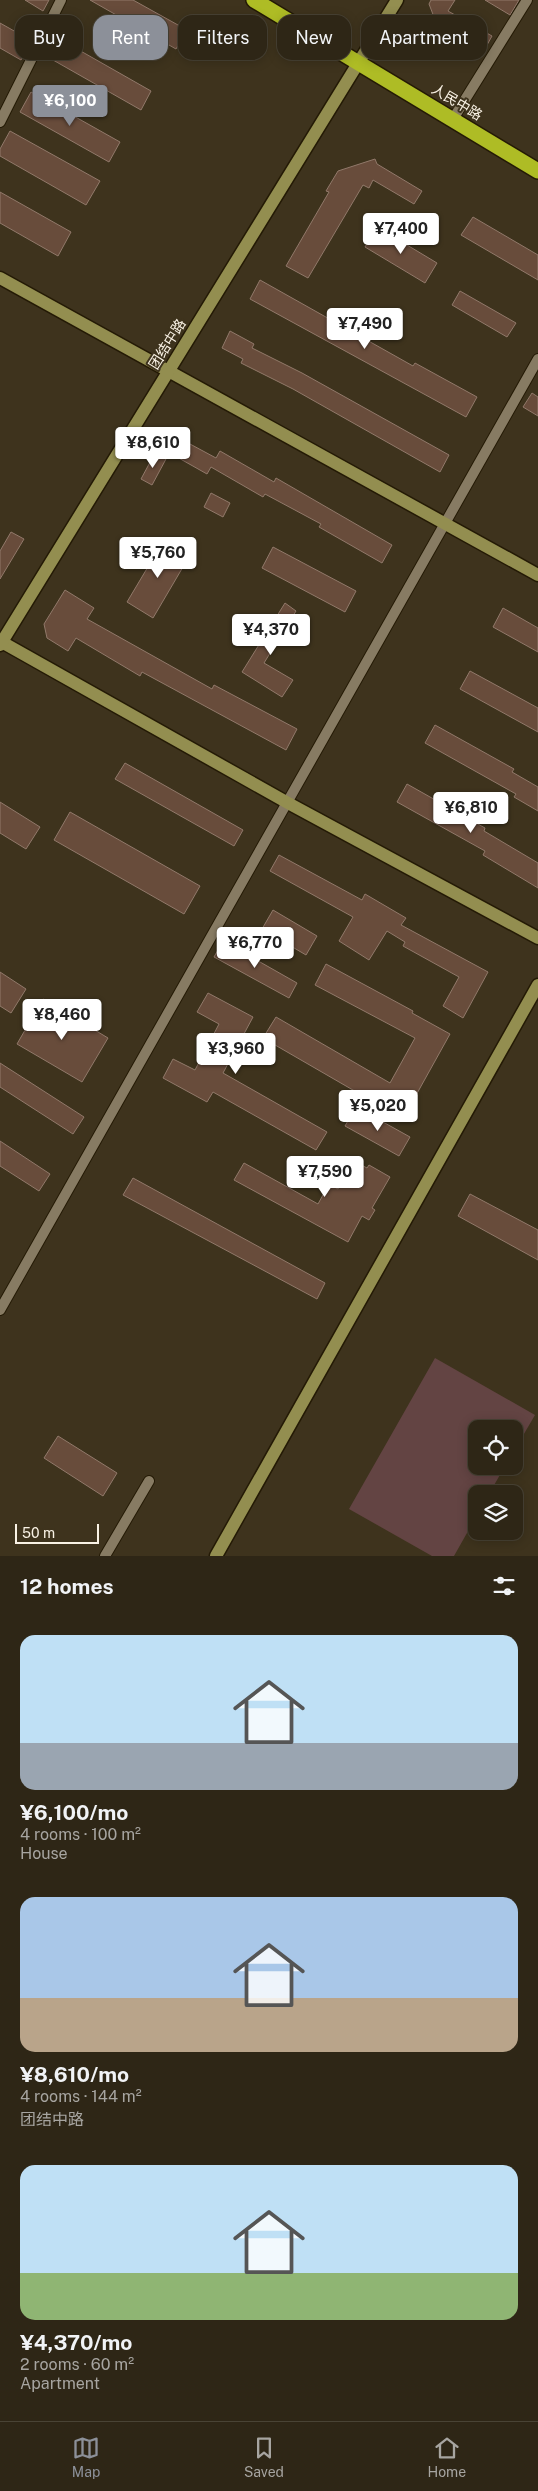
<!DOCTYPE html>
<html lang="en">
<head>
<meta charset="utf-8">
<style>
	:root { --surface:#2e2616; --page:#3a3223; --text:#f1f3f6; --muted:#a7a5a1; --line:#494335; --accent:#8c9099 }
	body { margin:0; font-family:"Public Sans","Noto Sans SC",sans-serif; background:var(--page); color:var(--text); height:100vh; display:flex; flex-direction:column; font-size:19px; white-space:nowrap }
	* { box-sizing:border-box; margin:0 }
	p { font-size:16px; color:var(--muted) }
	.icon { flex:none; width:28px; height:28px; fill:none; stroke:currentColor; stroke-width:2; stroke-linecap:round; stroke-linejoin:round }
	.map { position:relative; height:1556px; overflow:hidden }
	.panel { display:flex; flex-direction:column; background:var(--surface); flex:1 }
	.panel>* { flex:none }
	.top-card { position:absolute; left:15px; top:15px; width:509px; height:45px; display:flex; gap:10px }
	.fabs { position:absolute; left:468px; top:1420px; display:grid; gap:10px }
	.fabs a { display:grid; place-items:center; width:55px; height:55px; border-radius:10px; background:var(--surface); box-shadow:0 2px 12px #0003,0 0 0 1px var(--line); font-size:25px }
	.scale { position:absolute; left:15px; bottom:12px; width:84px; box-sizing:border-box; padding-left:5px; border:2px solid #f9f2e5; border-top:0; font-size:14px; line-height:18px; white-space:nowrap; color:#f9f2e5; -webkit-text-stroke:4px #3e331d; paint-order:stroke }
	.price { position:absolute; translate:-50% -42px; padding:0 11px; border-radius:5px; background:#fff; color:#222; font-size:16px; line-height:32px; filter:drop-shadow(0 1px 2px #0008) }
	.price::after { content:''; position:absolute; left:50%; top:30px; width:15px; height:11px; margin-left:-8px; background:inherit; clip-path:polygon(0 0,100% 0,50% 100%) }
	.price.on { background:var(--accent); color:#fff }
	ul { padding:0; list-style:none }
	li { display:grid; align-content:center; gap:10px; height:265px; padding:0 20px }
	li span { display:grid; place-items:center; height:155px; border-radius:15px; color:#555 }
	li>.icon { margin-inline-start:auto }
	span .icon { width:90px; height:90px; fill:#fffc; stroke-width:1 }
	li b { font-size:21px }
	h2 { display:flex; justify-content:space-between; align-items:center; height:60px; padding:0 20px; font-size:21px }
	.tag { padding:0 18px; border-radius:15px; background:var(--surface); box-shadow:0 2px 12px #0003,0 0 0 1px var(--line); font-size:18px; line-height:45px }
	.tag.on { background:var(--accent); color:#fff }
	.dock { display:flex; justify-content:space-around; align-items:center; height:70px; border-top:1px solid var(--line); background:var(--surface); font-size:14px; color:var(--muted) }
	.dock a { display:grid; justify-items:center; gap:2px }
	.dock .on { color:var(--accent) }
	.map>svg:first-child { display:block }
</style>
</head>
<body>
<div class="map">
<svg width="538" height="1556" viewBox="0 0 538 1556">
	<rect width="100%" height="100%" fill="#3e331d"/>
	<!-- green -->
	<polygon fill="#634443" points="435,1358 535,1415 514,1451 514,1429 476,1429 476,1466 505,1466 489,1494 476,1494 476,1517 454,1556 432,1556 349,1509"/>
	<!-- building -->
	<g fill="#684c3b" stroke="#91796a">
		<polygon points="25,0 49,0 43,11"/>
		<polygon points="90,0 133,0 187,30 176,49"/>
		<polygon points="431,0 455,0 448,11 492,36 482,54 439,30 429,4"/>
		<polygon points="485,0 519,0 510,15"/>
		<polygon points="0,23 32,41 21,60 0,48"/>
		<polygon points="56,37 151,91 141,110 46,56"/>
		<polygon points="31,92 120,142 109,162 20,112"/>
		<polygon points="10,131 100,181 86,205 0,156 0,149"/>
		<polygon points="375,159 377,164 422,191 414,204 373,180 369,188 363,185 308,278 286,266 329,192 326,191 338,171"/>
		<polygon points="0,192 71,232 58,256 0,223"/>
		<polygon points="473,217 538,255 538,280 461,235"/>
		<polygon points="377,227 437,263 425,283 365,247"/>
		<polygon points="260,280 413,366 415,363 477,397 466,417 250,299"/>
		<polygon points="460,291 516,323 507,337 452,305"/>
		<polygon points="230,331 254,344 252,348 302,373 449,455 440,472 293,389 241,363 243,359 222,348"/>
		<polygon points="532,393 538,397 538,416 523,407"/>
		<polygon points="177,437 216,458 220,451 274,482 276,478 392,545 382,563 319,527 321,524 265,494 263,497 211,467 207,474 168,452"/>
		<polygon points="155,453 166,459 152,485 141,479"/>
		<polygon points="211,493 230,503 223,517 204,507"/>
		<polygon points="11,532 24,539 0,579 0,551"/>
		<polygon points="164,540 190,555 153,618 127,602"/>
		<polygon points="273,547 356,591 345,612 262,568"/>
		<polygon points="65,590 94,608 87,619 212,689 214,685 297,729 286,750 142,672 140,676 76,638 68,651 47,638 44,624"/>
		<polygon points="285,603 296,611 264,663 293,680 282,697 242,672"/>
		<polygon points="503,608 538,628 538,652 493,627"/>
		<polygon points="470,671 538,708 538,732 460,689"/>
		<polygon points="435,725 514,769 512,772 538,787 538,811 514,797 516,794 425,743"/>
		<polygon points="125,763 243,830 234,846 115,779"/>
		<polygon points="407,784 485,828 484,831 538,863 538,888 483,855 485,851 397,802"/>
		<polygon points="0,802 40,827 26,849 0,833"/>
		<polygon points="70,812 200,886 184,914 54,840"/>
		<polygon points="279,855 362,900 365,894 406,918 401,925 488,972 463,1018 443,1006 459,977 403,946 405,942 387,931 369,960 339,941 353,917 270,871"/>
		<polygon points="273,910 317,936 306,955 262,929"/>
		<polygon points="223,941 297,983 289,998 214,957"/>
		<polygon points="326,964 413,1011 412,1013 450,1034 405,1115 367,1094 365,1097 263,1038 276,1017 390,1083 415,1038 315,985"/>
		<polygon points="0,972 26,989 11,1013 0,1006"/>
		<polygon points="208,993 253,1017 223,1073 327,1132 316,1150 213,1092 207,1102 163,1078 173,1059 195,1070 219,1024 197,1012"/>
		<polygon points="43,999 108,1038 82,1082 17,1044"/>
		<polygon points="0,1063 84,1117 73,1134 0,1087"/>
		<polygon points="356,1107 410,1137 399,1156 345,1126"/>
		<polygon points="0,1141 50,1174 39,1191 0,1166"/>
		<polygon points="354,1161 367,1168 369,1165 390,1177 372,1208 375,1210 369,1220 362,1216 348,1242 234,1180 244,1163 318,1204 329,1184 338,1189"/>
		<polygon points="133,1178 325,1283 317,1299 123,1195"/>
		<polygon points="470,1194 538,1230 538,1260 458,1216"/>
		<polygon points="58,1436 117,1473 103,1496 44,1458"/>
	</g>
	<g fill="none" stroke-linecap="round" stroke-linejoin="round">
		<!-- street casing -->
		<g stroke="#241a05" stroke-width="12">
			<g id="street">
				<polyline points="453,119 527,0"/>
				<polyline points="0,122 61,0"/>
				<polyline points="0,1310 538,359"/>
				<polyline points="105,1556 149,1481"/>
			</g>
		</g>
		<!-- secondary casing -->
		<g stroke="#241a05" stroke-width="15">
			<g id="secondary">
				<polyline points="0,278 538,575"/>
				<polyline points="0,641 288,803 538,938"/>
				<polyline points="0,645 397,0"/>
				<polyline points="216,1556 538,985"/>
			</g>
		</g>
		<!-- highway casing -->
		<g stroke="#241a05" stroke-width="18">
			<polyline id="highway" points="254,0 538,171"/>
		</g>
		<!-- street -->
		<use href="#street" stroke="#877b63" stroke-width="10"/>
		<!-- secondary -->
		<use href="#secondary" stroke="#938e50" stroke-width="12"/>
		<!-- highway -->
		<use href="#highway" stroke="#aebc25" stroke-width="15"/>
	</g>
	<g text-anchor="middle" stroke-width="4" stroke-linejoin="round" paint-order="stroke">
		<!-- street labels -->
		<g font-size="14" fill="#f9f2e5" stroke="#3e331d">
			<text transform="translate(457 102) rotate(31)" y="5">人民中路</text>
			<text transform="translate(167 344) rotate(-58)" y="5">团结中路</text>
		</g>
	</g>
</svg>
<div class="fabs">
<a><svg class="icon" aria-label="locate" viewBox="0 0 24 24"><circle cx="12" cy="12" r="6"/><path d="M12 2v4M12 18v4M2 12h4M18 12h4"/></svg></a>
<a><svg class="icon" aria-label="layers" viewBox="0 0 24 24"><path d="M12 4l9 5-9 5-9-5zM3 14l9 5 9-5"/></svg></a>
</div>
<div class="scale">50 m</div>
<b class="price on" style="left:70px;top:127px">¥6,100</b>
<b class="price" style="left:401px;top:255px">¥7,400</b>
<b class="price" style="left:365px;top:350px">¥7,490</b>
<b class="price" style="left:153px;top:469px">¥8,610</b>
<b class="price" style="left:158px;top:579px">¥5,760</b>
<b class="price" style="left:271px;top:656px">¥4,370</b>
<b class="price" style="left:471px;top:834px">¥6,810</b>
<b class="price" style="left:255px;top:969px">¥6,770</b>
<b class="price" style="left:62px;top:1041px">¥8,460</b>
<b class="price" style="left:236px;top:1075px">¥3,960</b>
<b class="price" style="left:378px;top:1132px">¥5,020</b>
<b class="price" style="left:325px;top:1198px">¥7,590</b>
<div class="top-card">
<a class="tag">Buy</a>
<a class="tag on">Rent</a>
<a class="tag">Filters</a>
<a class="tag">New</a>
<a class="tag">Apartment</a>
</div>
</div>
<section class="panel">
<h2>12 homes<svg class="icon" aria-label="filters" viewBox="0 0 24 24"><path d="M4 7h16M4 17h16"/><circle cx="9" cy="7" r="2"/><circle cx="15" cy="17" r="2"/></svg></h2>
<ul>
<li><span style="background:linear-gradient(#bfe0f5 70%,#9aa5b1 0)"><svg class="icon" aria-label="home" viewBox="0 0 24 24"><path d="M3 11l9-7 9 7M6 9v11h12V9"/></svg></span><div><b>¥6,100/mo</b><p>4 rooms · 100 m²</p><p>House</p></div></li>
<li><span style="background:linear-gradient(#a9c7e8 65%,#b9a48a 0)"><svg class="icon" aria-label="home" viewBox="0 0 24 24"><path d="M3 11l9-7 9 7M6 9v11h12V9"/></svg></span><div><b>¥8,610/mo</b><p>4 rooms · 144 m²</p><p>团结中路</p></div></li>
<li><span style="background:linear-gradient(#bfe0f5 70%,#8fb573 0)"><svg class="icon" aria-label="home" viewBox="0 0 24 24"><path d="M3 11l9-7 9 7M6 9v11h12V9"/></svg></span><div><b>¥4,370/mo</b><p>2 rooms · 60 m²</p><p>Apartment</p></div></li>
</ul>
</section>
<nav class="dock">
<a class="on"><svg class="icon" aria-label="map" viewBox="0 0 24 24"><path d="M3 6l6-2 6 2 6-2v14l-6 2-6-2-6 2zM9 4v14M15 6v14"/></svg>Map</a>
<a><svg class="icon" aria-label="saved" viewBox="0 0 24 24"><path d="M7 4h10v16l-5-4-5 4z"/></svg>Saved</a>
<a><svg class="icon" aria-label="home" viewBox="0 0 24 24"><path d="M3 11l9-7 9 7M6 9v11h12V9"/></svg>Home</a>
</nav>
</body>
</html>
